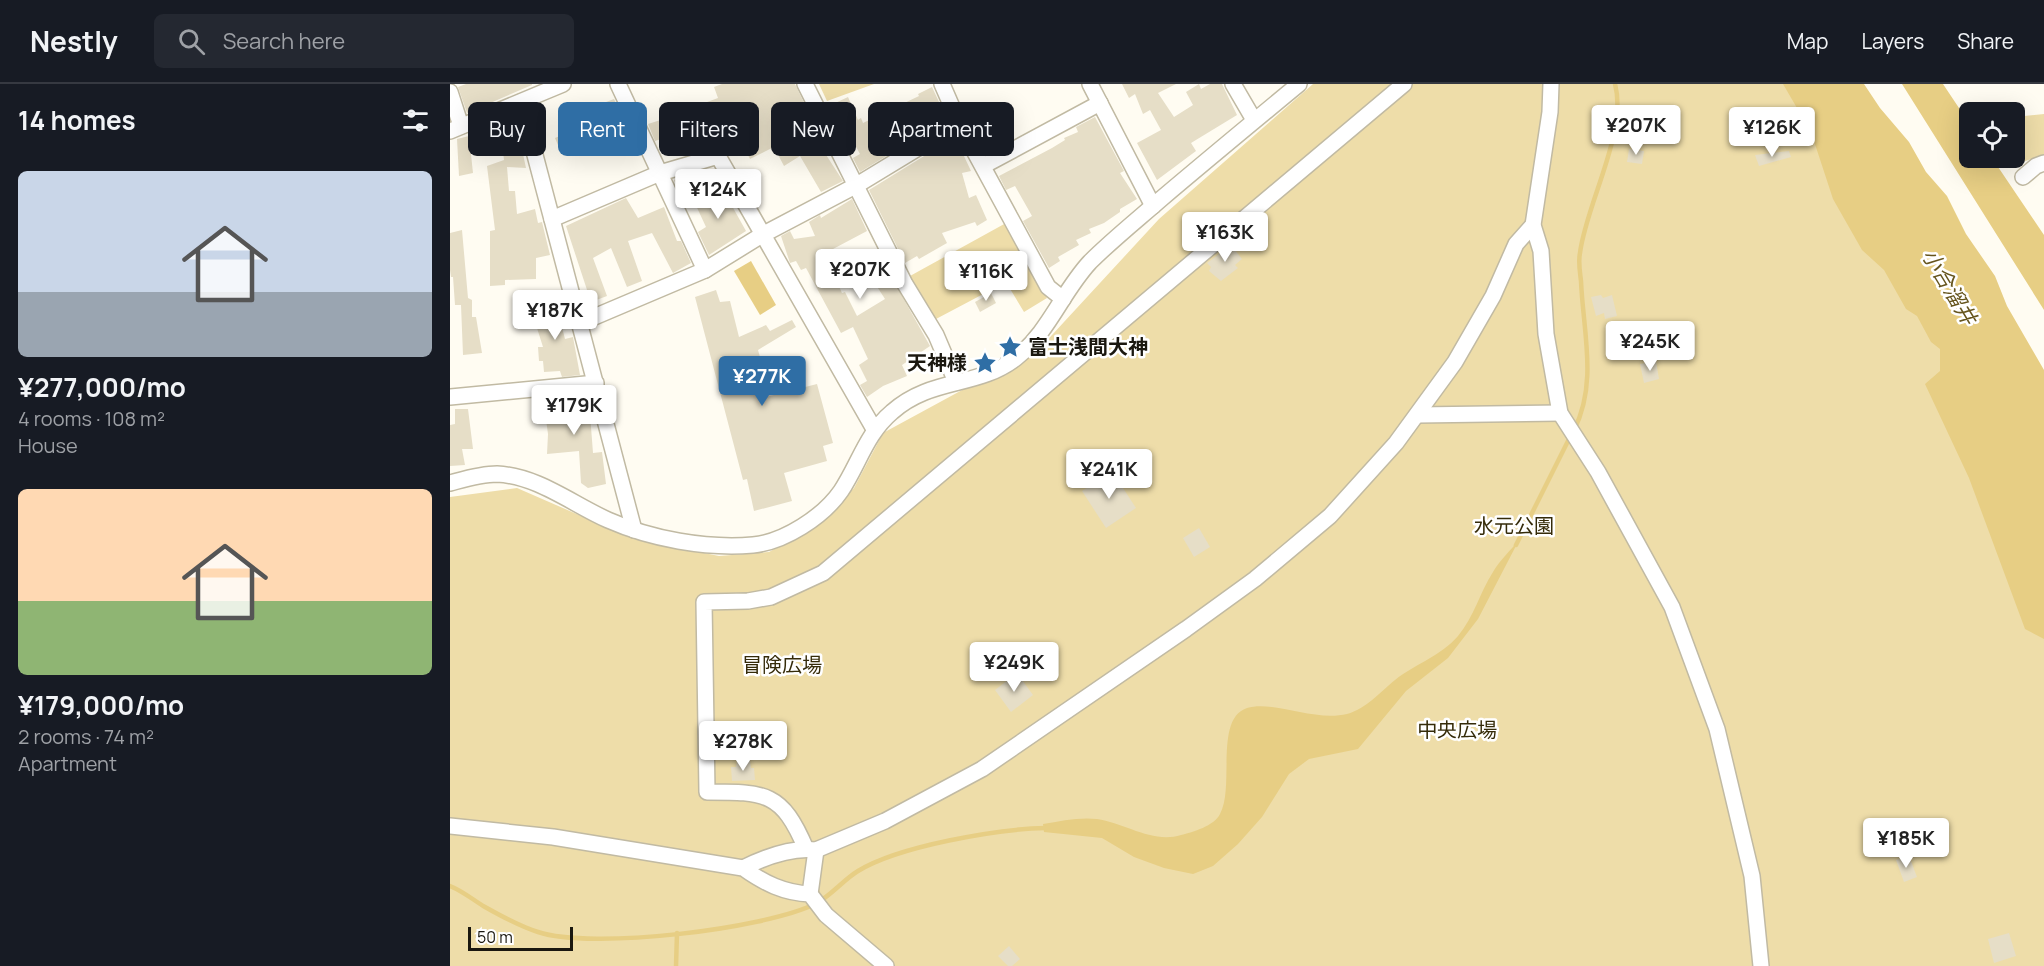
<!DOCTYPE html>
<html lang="en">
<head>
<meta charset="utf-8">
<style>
	:root { --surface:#171b24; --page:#242831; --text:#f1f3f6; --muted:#9ea1a6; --line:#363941; --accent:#2f6ea5 }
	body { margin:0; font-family:Manrope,"Noto Sans JP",sans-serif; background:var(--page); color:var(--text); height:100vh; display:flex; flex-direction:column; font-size:22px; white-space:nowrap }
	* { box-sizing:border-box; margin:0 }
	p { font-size:20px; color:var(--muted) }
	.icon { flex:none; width:33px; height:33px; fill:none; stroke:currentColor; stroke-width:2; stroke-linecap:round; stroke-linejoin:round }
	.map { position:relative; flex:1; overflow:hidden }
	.panel { display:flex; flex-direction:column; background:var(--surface); width:450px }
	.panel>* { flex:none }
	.banner { position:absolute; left:18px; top:18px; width:570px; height:54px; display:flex; gap:12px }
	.controls { position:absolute; left:1509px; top:18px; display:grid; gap:12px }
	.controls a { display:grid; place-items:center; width:66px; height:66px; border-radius:9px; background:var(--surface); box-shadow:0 6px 24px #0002; font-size:30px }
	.scale { position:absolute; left:18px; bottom:15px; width:105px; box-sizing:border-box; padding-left:6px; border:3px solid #1a170f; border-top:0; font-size:16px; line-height:21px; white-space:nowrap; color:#1a170f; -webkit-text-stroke:4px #fff; paint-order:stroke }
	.price { position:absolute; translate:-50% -51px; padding:0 14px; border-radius:6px; background:#fff; color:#222; font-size:20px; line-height:39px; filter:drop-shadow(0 2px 3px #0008) }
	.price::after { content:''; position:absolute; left:50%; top:36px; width:18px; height:14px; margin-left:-9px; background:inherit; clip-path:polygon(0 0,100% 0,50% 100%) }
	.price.on { background:var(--accent); color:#fff }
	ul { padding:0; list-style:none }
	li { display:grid; align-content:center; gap:12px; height:318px; padding:0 18px }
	li span { display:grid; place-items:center; height:186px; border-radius:9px; color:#555 }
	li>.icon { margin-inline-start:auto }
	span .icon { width:108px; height:108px; fill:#fffc; stroke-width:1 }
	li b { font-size:26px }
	h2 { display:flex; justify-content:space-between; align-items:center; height:72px; padding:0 18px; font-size:26px }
	.tag { padding:0 21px; border-radius:9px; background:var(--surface); box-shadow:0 6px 24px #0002; font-size:21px; line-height:54px }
	.tag.on { background:var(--accent); color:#fff }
	header { display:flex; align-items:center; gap:36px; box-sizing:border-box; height:84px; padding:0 30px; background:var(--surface); border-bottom:2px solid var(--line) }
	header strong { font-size:28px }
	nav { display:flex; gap:33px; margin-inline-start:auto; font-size:21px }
	.search { width:420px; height:54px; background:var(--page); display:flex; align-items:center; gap:15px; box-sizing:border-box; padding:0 21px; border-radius:9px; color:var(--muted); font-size:22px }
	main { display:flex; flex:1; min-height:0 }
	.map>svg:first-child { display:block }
</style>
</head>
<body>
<header>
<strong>Nestly</strong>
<div class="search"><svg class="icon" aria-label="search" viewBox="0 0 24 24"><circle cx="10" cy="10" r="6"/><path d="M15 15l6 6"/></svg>Search here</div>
<nav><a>Map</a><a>Layers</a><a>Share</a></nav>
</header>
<main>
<section class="panel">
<h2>14 homes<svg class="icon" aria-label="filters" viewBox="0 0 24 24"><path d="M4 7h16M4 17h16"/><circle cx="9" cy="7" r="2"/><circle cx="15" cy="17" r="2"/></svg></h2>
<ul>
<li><span style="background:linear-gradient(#c9d6e8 65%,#9aa5b1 0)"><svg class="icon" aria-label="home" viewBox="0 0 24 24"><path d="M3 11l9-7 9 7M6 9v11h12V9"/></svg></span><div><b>¥277,000/mo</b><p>4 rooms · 108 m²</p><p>House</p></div></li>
<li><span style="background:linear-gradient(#ffd9b3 60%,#8fb573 0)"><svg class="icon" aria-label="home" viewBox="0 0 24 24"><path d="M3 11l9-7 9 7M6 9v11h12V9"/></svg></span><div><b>¥179,000/mo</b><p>2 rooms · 74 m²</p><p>Apartment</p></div></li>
</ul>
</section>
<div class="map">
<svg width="1594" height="882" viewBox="0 0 1594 882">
	<rect width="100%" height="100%" fill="#fffcf2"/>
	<!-- green -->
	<g fill="#eedda9">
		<polygon points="369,0 424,0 377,17"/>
		<polygon points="863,0 1356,0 1453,175 1594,489 1594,882 0,882 0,413 67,404 184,455 269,472 319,468 365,443 404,404 433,349 514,305 556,291 590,264 709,135"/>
		<polygon points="1594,30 1594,71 1572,78 1565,65 1564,33"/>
		<polygon points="556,139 597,214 574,228 556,198 486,235 460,192"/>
	</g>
	<!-- water -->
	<g fill="#e7ce84">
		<polygon points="1333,0 1414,0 1430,24 1459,58 1476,88 1497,112 1516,150 1545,192 1557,222 1594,286 1594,555 1575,545 1519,394 1475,300 1490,287 1490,265 1481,258 1467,232 1456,225 1434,186 1412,166 1383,115 1361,48"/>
		<polygon points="1452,0 1493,0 1519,39 1520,74 1542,74 1594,151 1594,226"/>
		<polygon points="301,177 326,221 310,231 284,187"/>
		<path d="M1069,456L1028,535L998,574L956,607L908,665L859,675L839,690L812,733L788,760L763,782L743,790L714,784L684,773L652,754L594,748L593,740C611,737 629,733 647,735C675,739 703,760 731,751C743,748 764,742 770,730C785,703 764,635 797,624C823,616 864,638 897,630C916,625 930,608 945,596C965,580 991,572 1008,552C1024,533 1030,508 1043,488C1050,476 1061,466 1069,456Z"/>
	</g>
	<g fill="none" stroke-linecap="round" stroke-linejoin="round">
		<!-- stream -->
		<g stroke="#e7ce84" stroke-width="4.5">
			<path d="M1124,346C1148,299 1133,247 1131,197C1130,188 1128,178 1130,169C1136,120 1178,48 1165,0"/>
			<polyline points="1066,461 1120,353"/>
			<path d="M0,802C13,807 23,816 35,823C51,832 71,843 88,848C142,866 314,845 365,820C381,812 393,796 408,787C449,762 547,745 596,744"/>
			<polyline points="226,882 227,849"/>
		</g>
	</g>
	<!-- building -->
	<g fill="#e6dec7">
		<polygon points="16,0 82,0 82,1 17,29 8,3"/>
		<polygon points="272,0 345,0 365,42 362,43 371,59 369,60 393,97 371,108 350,72 334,82 324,63 300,75 278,31 260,40 269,61 258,65 238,25 268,14 264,3"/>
		<polygon points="672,0 726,0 708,9 724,33 743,21 736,8 749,0 751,5 760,0 772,0 787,31 741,59 746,67 707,96 687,59 711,46 700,26 693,30 685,10 679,14"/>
		<polygon points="482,3 497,35 410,88 403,74 410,70 383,20 398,13 408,36 411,34 413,39 469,12 468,10"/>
		<polygon points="164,15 176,40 162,47 151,20"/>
		<polygon points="220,33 226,50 205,57 198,40"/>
		<polygon points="645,33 674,87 670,89 687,115 670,125 670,128 654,139 639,145 641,149 626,156 629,161 608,173 610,177 599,184 573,137 582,132 565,102 556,106 549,92 602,64 615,56 614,54 628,48 626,43"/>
		<polygon points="66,37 76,84 57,83 59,107 65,107 67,130 85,125 88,139 92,138 100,171 86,174 86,195 55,196 55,201 40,202 40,147 45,146 37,82 54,76 50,42"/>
		<polygon points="124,46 130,60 111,68 105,54"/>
		<polygon points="19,52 23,89 9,92 7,55"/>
		<polygon points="505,53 521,87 512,89 519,114 526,111 537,136 527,142 525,138 492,149 497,159 469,175 467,172 455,179 419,106"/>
		<polygon points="1179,65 1194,67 1192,80 1177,78"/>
		<polygon points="1339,67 1341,73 1309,82 1305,71"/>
		<polygon points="239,91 247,108 233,116 224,96"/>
		<polygon points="267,102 272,114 277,113 296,147 259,171 248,148 256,143 243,115"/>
		<polygon points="176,114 188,134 214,123 227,157 231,157 241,179 223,189 202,149 178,157 192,197 177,203 161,164 143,174 157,212 141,218 116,142"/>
		<polygon points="402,115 417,147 383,165 384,167 375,172 392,209 395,208 407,232 435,215 417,187 433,178 480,262 452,281 457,292 433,302 417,313 410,301 417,297 409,281 418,275 403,243 391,249 356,184 351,186 346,177 340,179 331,152 340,147 344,155 365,152 359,138 370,131 371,134"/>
		<polygon points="12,146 18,214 22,216 22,233 26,233 32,269 13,271 11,221 5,221 3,193 1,193 0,186 0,149"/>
		<polygon points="781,161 792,175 785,181 788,184 771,197 759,187 761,183 757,179"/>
		<polygon points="266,206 270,218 280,217 289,253 316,241 320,247 342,236 346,243 308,266 313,284 300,289 308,315 367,300 383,359 373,362 377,377 334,389 342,417 304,427 297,395 293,396 245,213"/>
		<polygon points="541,209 546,219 530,228 525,218"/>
		<polygon points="1151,211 1153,214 1162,211 1167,232 1155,235 1154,229 1146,232 1141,213"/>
		<polygon points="111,214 114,231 109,232 115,255 123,253 130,291 112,293 110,287 94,288 93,277 89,277 88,263 93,263 81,225"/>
		<polygon points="1206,277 1209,295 1194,299 1190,280"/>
		<polygon points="120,311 121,319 139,317 143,369 152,368 156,400 138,404 131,399 129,367 97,370 98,350 93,314"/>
		<polygon points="5,325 18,325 23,365 12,365 15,381 0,382 0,341 5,340"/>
		<polygon points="662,387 686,424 656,444 632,407"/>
		<polygon points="749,444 760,463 744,473 733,454"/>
		<polygon points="567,589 583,611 561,628 545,606"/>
		<polygon points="287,677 300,677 301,684 304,684 305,696 282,697 281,683 286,683"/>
		<polygon points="1459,772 1467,793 1454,798 1446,776"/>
		<polygon points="1559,849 1566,872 1544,879 1538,855"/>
		<polygon points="559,862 570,875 562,882 558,882 548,872"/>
	</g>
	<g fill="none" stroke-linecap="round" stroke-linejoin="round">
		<!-- minor casing -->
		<g stroke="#c1baa3" stroke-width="18">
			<g id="minor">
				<polyline points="168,0 255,186"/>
				<polyline points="355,0 455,200 486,251 506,298"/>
				<polyline points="492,0 509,39 598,203 613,215"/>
				<polyline points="640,0 703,122"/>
				<polyline points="783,0 804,36"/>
				<polyline points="1101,0 1100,28 1083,141 1091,167 1096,250 1110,329 1148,388 1222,523 1267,645 1302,792 1311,882"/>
				<polyline points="0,8 11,42"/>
				<polyline points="71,18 184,446"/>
				<polyline points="0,47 113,0"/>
				<polyline points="533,82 650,19"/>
				<polyline points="1573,93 1586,82 1594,79"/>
				<polyline points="102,135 210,89 268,72 424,345"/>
				<polyline points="130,239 255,186 312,151 407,101 509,39"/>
				<polyline points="0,313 146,299"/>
				<polyline points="967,331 1110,329"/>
				<path d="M0,399C15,395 31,390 47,390C88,392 122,420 158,436C201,455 256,465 303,461C334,458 373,433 391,407C409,380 416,350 442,328C481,293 528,304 566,274C599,248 612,208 640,178C662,156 687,136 711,115C757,76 803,38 849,0"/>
				<path d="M0,742L103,753L293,784C314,799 334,809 360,810L376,831L436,882"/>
				<path d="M356,765C332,708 316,708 257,708L254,518L298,517L321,513L373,489L954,0"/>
				<path d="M293,784C315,773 342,763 366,766L435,737L532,685L736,545L805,495L880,432L946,359L1005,278L1043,212L1066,160L1083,141"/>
				<polyline points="360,810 366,766"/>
			</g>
		</g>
		<!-- minor -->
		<use href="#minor" stroke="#fff" stroke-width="15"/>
	</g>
	<!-- icons -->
	<defs>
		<g id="sight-bare" transform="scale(1.8)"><path d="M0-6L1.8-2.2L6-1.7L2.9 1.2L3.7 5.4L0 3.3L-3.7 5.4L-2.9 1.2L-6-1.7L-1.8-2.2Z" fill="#2f6ea5" stroke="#fff" stroke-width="2.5" paint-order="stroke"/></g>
	</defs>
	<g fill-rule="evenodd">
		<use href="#sight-bare" x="560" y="263"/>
		<use href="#sight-bare" x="535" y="279"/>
	</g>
	<g text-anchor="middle" stroke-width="5" stroke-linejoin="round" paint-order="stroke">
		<!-- poi labels -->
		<g font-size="20" font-weight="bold" fill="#1a170f" stroke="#fff" text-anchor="start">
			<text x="578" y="270">富士浅間大神</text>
			<text x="517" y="286" text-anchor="end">天神様</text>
		</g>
		<!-- park labels -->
		<g font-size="20" fill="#352b09" stroke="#fff">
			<text x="1064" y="449">水元公園</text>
			<text x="332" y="588">冒険広場</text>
			<text x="1007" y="653">中央広場</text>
		</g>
		<!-- water labels -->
		<g font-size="21" font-style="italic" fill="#66551d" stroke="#fff">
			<text transform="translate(1499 203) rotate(59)" y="7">小合溜井</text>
		</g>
	</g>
</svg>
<div class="controls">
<a><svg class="icon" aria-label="locate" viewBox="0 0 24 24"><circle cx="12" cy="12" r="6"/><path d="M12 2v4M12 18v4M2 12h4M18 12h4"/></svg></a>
</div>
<div class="scale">50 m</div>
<b class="price" style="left:1186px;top:72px">¥207K</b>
<b class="price" style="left:1322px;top:74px">¥126K</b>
<b class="price" style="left:268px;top:136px">¥124K</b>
<b class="price" style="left:775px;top:179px">¥163K</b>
<b class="price" style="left:410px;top:216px">¥207K</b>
<b class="price" style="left:536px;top:218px">¥116K</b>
<b class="price" style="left:105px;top:257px">¥187K</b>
<b class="price" style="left:1200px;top:288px">¥245K</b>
<b class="price on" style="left:312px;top:323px">¥277K</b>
<b class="price" style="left:124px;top:352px">¥179K</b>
<b class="price" style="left:659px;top:416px">¥241K</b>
<b class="price" style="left:564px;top:609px">¥249K</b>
<b class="price" style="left:293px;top:688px">¥278K</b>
<b class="price" style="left:1456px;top:785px">¥185K</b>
<div class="banner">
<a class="tag">Buy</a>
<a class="tag on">Rent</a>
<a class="tag">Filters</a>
<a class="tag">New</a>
<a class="tag">Apartment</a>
</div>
</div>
</main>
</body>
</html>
